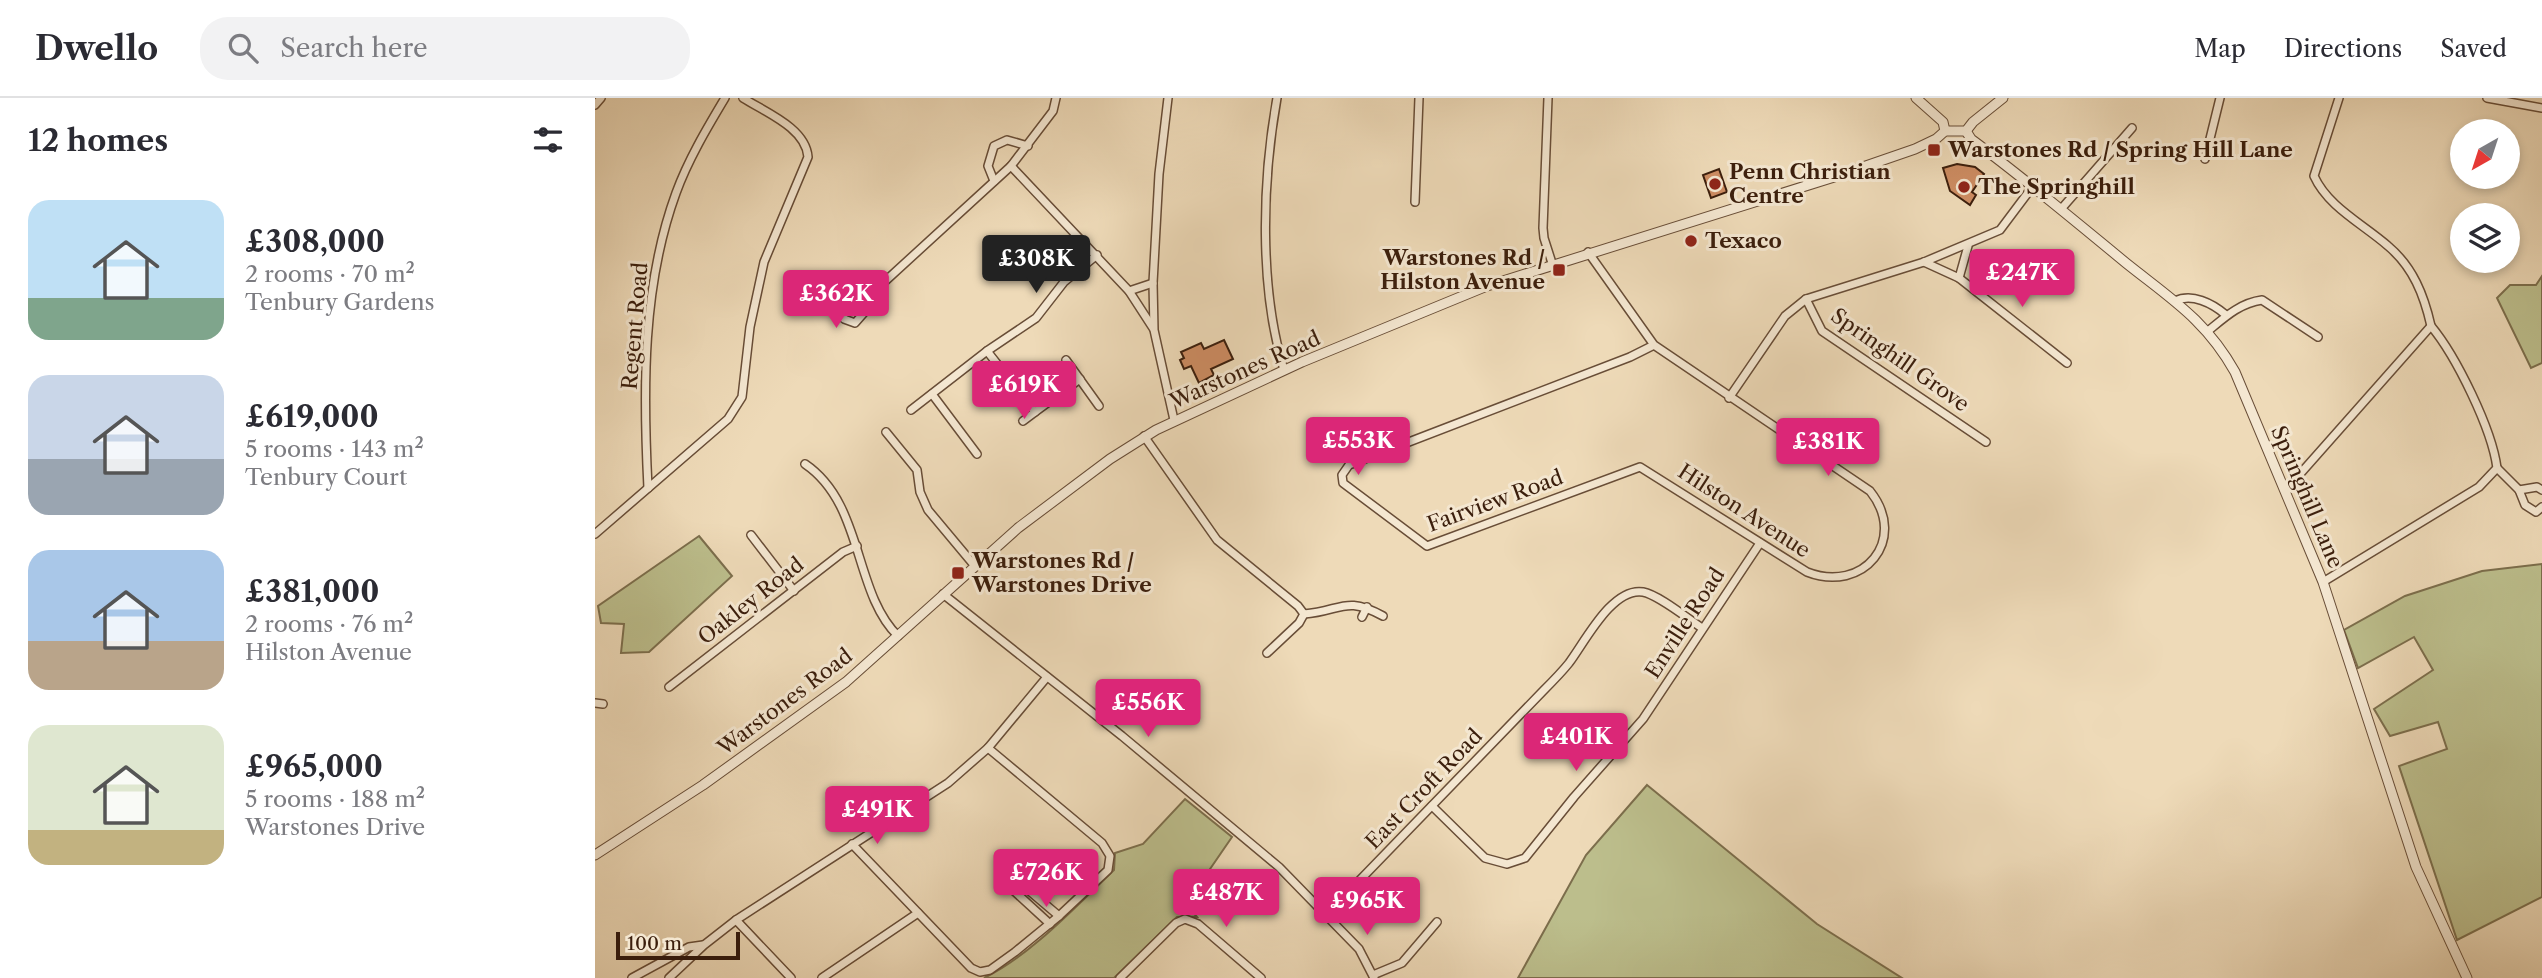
<!DOCTYPE html>
<html lang="en">
<head>
<meta charset="utf-8">
<style>
	:root { --surface:#fff; --page:#f2f2f3; --text:#2b2b33; --muted:#7c7c81; --line:#e1e1e2; --accent:#db2777 }
	body { margin:0; font-family:"Libre Caslon Text",serif; background:var(--page); color:var(--text); height:100vh; display:flex; flex-direction:column; font-size:26px; white-space:nowrap }
	* { box-sizing:border-box; margin:0 }
	p { font-size:23px; color:var(--muted) }
	.icon { flex:none; width:38px; height:38px; fill:none; stroke:currentColor; stroke-width:2; stroke-linecap:round; stroke-linejoin:round }
	.map { position:relative; flex:1; overflow:hidden }
	.drawer { display:flex; flex-direction:column; background:var(--surface); width:595px }
	.drawer>* { flex:none }
	.needle { width:46px; rotate:219deg }
	.fabs { position:absolute; left:1855px; top:21px; display:grid; gap:14px }
	.fabs a { display:grid; place-items:center; width:70px; height:70px; border-radius:50%; background:var(--surface); box-shadow:0 4px 10px #0003; font-size:35px }
	.scale { position:absolute; left:21px; bottom:18px; width:124px; box-sizing:border-box; padding-left:7px; border:4px solid #3b1e0c; border-top:0; font-size:19px; line-height:24px; white-space:nowrap; color:#3b1e0c; -webkit-text-stroke:5px #f4e7d1; paint-order:stroke }
	.price { position:absolute; translate:-50% -60px; padding:0 16px; border-radius:7px; background:var(--accent); color:#fff; font-size:23px; line-height:46px; filter:drop-shadow(0 2px 4px #0008) }
	.price::after { content:''; position:absolute; left:50%; top:42px; width:21px; height:16px; margin-left:-10px; background:inherit; clip-path:polygon(0 0,100% 0,50% 100%) }
	.price.current { background:#222; color:#fff }
	ul { padding:0; list-style:none }
	li { display:flex; align-items:center; gap:21px; height:175px; padding:0 28px }
	li span { display:grid; place-items:center; flex:none; width:196px; height:140px; border-radius:21px; color:#555 }
	li>.icon { margin-inline-start:auto }
	span .icon { width:84px; height:84px; fill:#fffc; stroke-width:1 }
	li b { font-size:30px }
	h2 { display:flex; justify-content:space-between; align-items:center; height:84px; padding:0 28px; font-size:30px }
	header { display:flex; align-items:center; gap:42px; box-sizing:border-box; height:98px; padding:0 35px; background:var(--surface); border-bottom:2px solid var(--line) }
	header strong { font-size:33px }
	nav { display:flex; gap:38px; margin-inline-start:auto; font-size:24px }
	.search { width:490px; height:63px; background:var(--page); display:flex; align-items:center; gap:18px; box-sizing:border-box; padding:0 24px; border-radius:28px; color:var(--muted); font-size:26px }
	main { display:flex; flex:1; min-height:0 }
	.map>svg:first-child { display:block }
</style>
</head>
<body>
<header>
<strong>Dwello</strong>
<div class="search"><svg class="icon" aria-label="search" viewBox="0 0 24 24"><circle cx="10" cy="10" r="6"/><path d="M15 15l6 6"/></svg>Search here</div>
<nav><a>Map</a><a>Directions</a><a>Saved</a></nav>
</header>
<main>
<section class="drawer">
<h2>12 homes<svg class="icon" aria-label="filters" viewBox="0 0 24 24"><path d="M4 7h16M4 17h16"/><circle cx="9" cy="7" r="2"/><circle cx="15" cy="17" r="2"/></svg></h2>
<ul>
<li><span style="background:linear-gradient(#bfe0f5 70%,#7fa58c 0)"><svg class="icon" aria-label="home" viewBox="0 0 24 24"><path d="M3 11l9-7 9 7M6 9v11h12V9"/></svg></span><div><b>£308,000</b><p>2 rooms · 70 m²</p><p>Tenbury Gardens</p></div></li>
<li><span style="background:linear-gradient(#c9d6e8 60%,#9aa5b1 0)"><svg class="icon" aria-label="home" viewBox="0 0 24 24"><path d="M3 11l9-7 9 7M6 9v11h12V9"/></svg></span><div><b>£619,000</b><p>5 rooms · 143 m²</p><p>Tenbury Court</p></div></li>
<li><span style="background:linear-gradient(#a9c7e8 65%,#b9a48a 0)"><svg class="icon" aria-label="home" viewBox="0 0 24 24"><path d="M3 11l9-7 9 7M6 9v11h12V9"/></svg></span><div><b>£381,000</b><p>2 rooms · 76 m²</p><p>Hilston Avenue</p></div></li>
<li><span style="background:linear-gradient(#dfe7d0 75%,#c2b280 0)"><svg class="icon" aria-label="home" viewBox="0 0 24 24"><path d="M3 11l9-7 9 7M6 9v11h12V9"/></svg></span><div><b>£965,000</b><p>5 rooms · 188 m²</p><p>Warstones Drive</p></div></li>
</ul>
</section>
<div class="map">
<svg width="1947" height="880" viewBox="0 0 1947 880">
	<rect width="100%" height="100%" fill="#eedab8"/>
	<filter id="stains"><feTurbulence type="fractalNoise" baseFrequency=".00286" numOctaves="4"/><feColorMatrix values="0 0 0 0 .2 0 0 0 0 .09 0 0 0 0 .02 0 0 0 .5 -.17"/></filter>
	<radialGradient id="worn" r=".72"><stop offset=".6" stop-color="#630" stop-opacity="0"/><stop offset="1" stop-color="#630" stop-opacity=".3"/></radialGradient>
	<!-- green -->
	<g fill="#bcbe8c" stroke="#7c6e4c" stroke-width="2">
		<polygon points="1947,178 1947,265 1936,270 1902,200 1915,187 1941,187"/>
		<polygon points="104,438 137,478 54,554 26,555 29,526 6,525 3,508"/>
		<polygon points="1947,466 1947,799 1862,842 1804,668 1852,651 1843,624 1795,638 1779,611 1838,572 1819,539 1763,570 1749,532 1810,498 1887,473"/>
		<polygon points="1052,687 1222,826 1307,880 923,880 991,757"/>
		<path d="M590,701L637,739L591,806L602,819H582L519,880H389C435,858 482,807 519,772L520,755L548,746Z"/>
	</g>
	<!-- building -->
	<g fill="#ce8d63" stroke="#3b1e0c" stroke-width="2">
		<polygon points="1362,66 1380,69 1389,76 1377,94 1381,97 1375,107 1355,93 1348,70"/>
		<polygon points="1124,71 1132,94 1116,100 1108,77"/>
		<polygon points="629,242 638,261 616,271 619,277 604,285 596,268 589,271 585,262 589,260 586,254 606,245 609,251"/>
	</g>
	<g fill="none" stroke-linecap="round" stroke-linejoin="round">
		<!-- minor casing -->
		<g stroke="#684d37" stroke-width="10">
			<g id="minor">
				<polyline points="573,0 564,76 558,185 559,232 579,322"/>
				<path d="M682,0C667,84 664,190 689,272"/>
				<polyline points="953,0 948,130 949,140 957,165"/>
				<path d="M1744,0L1719,78C1733,109 1768,126 1793,148C1818,169 1829,197 1836,228"/>
				<polyline points="1892,0 1947,10"/>
				<polyline points="0,7 6,0"/>
				<polyline points="1610,61 1625,0"/>
				<polyline points="416,68 534,193 558,230"/>
				<polyline points="399,83 393,68 399,48 412,42 433,48"/>
				<polyline points="820,104 824,0"/>
				<polyline points="1467,110 1537,30"/>
				<path d="M993,154L1059,247L1275,393C1314,442 1268,496 1212,474L1045,369L832,448L748,385L747,377L754,367L1035,259L1059,247"/>
				<polyline points="1329,164 1364,180 1373,148"/>
				<polyline points="1364,180 1472,265"/>
				<polyline points="534,193 558,185"/>
				<path d="M274,198L275,208L260,225L249,221L247,214C255,205 261,194 274,198L416,68L458,13L461,0"/>
				<polyline points="1211,201 1227,233 1391,344"/>
				<path d="M1580,203C1597,195 1617,205 1631,217"/>
				<path d="M1613,233C1630,219 1645,205 1667,202L1723,239"/>
				<polyline points="392,253 440,314 485,281"/>
				<polyline points="471,262 504,308"/>
				<polyline points="337,296 382,356"/>
				<polyline points="1134,300 1190,218 1211,201 1329,164 1405,132 1438,88"/>
				<polyline points="316,312 392,253 441,220 469,184 502,157"/>
				<polyline points="428,323 440,314"/>
				<polyline points="291,334 322,372 325,394 333,412 379,467"/>
				<polyline points="549,338 622,442 703,508 709,516 704,525 672,555"/>
				<path d="M210,366C269,406 258,494 303,538"/>
				<polyline points="1902,370 1924,392 1930,407 1941,414 1947,409"/>
				<path d="M53,390C48,291 47,188 81,95C93,62 112,30 130,0"/>
				<polyline points="1924,392 1942,389 1947,392"/>
				<path d="M1690,393L1836,228C1861,258 1897,331 1902,370L1884,389L1728,484"/>
				<path d="M0,436L133,321L147,299L155,229L169,164L213,59C211,30 170,14 148,0"/>
				<polyline points="156,437 199,493"/>
				<polyline points="348,496 527,638 684,769 764,851 779,880"/>
				<path d="M709,516C747,513 750,497 788,518"/>
				<polyline points="767,519 772,509"/>
				<polyline points="74,589 248,454 262,448"/>
				<polyline points="0,605 8,606"/>
				<polyline points="837,708 890,760 912,766 930,760 979,699 1048,621 1165,445"/>
				<polyline points="257,746 376,870 385,874 395,872 420,854 464,818 513,772 515,758 507,745 393,650"/>
				<path d="M732,816L948,593C957,584 966,575 974,565C990,544 1017,489 1048,494C1064,497 1093,521 1107,530"/>
				<polyline points="141,822 196,880"/>
				<polyline points="455,826 418,792 417,784 424,784 464,818"/>
				<polyline points="778,877 807,865 842,824"/>
				<polyline points="37,880 94,849 108,847"/>
				<polyline points="74,880 109,847 141,822 353,685 393,650 452,579"/>
				<polyline points="227,880 323,815"/>
				<polyline points="525,880 581,825 590,821 603,826 666,880"/>
			</g>
		</g>
		<!-- tertiary casing -->
		<g stroke="#684d37" stroke-width="11">
			<g id="tertiary">
				<polyline points="1321,0 1348,24 1350,33"/>
				<path d="M1371,33L1376,41C1429,80 1480,123 1531,165C1576,201 1611,222 1640,274L1728,484L1821,769L1872,880"/>
				<polyline points="0,757 108,687 251,584 423,430 515,361 561,332 707,264 892,188 1236,80 1320,51 1341,41 1350,33 1371,33 1378,24 1408,0"/>
			</g>
		</g>
		<!-- minor -->
		<use href="#minor" stroke="#f4e7d1" stroke-width="7"/>
		<!-- tertiary -->
		<use href="#tertiary" stroke="#f4e7d1" stroke-width="9"/>
	</g>
	<!-- markers -->
	<g fill="#8f2418" stroke="#f4e7d1" stroke-width="2.5">
		<rect x="1332" y="45" width="14" height="14" rx="3.5"/>
		<circle cx="1120" cy="86" r="7"/>
		<circle cx="1369" cy="89" r="7"/>
		<circle cx="1096" cy="143" r="7"/>
		<rect x="957" y="165" width="14" height="14" rx="3.5"/>
		<rect x="356" y="468" width="14" height="14" rx="3.5"/>
	</g>
	<g text-anchor="middle" stroke-width="6" stroke-linejoin="round" paint-order="stroke">
		<!-- poi labels -->
		<g font-size="21" font-weight="bold" fill="#3b1e0c" stroke="#f4e7d1" text-anchor="start">
			<text x="1353" y="59">Warstones Rd / Spring Hill Lane</text>
			<text x="1134" y="81">Penn Christian<tspan x="1134" dy="24">Centre</tspan></text>
			<text x="1383" y="96">The Springhill</text>
			<text x="1110" y="150">Texaco</text>
			<text x="950" y="167" text-anchor="end">Warstones Rd /<tspan x="950" dy="24">Hilston Avenue</tspan></text>
			<text x="377" y="470">Warstones Rd /<tspan x="377" dy="24">Warstones Drive</tspan></text>
		</g>
		<!-- street labels -->
		<g font-size="21" fill="#3b1e0c" stroke="#f4e7d1">
			<text transform="translate(40 228) rotate(-85)" y="7">Regent Road</text>
			<text transform="translate(1305 262) rotate(35)" y="7">Springhill Grove</text>
			<text transform="translate(650 272) rotate(-24)" y="7">Warstones Road</text>
			<text transform="translate(1712 399) rotate(67)" y="7">Springhill Lane</text>
			<text transform="translate(900 403) rotate(-20)" y="7">Fairview Road</text>
			<text transform="translate(1149 413) rotate(33)" y="7">Hilston Avenue</text>
			<text transform="translate(156 503) rotate(-38)" y="7">Oakley Road</text>
			<text transform="translate(1090 525) rotate(-57)" y="7">Enville Road</text>
			<text transform="translate(190 604) rotate(-37)" y="7">Warstones Road</text>
			<text transform="translate(829 691) rotate(-46)" y="7">East Croft Road</text>
		</g>
	</g>
	<rect width="100%" height="100%" filter="url(#stains)"/>
	<rect width="100%" height="100%" fill="url(#worn)"/>
</svg>
<div class="fabs">
<a><svg class="needle" viewBox="-14 -14 28 28"><path d="M0-13l5 13h-10z" fill="#e53935"/><path d="M0 13l5-13h-10z" fill="#7c7c81"/></svg></a>
<a><svg class="icon" aria-label="layers" viewBox="0 0 24 24"><path d="M12 4l9 5-9 5-9-5zM3 14l9 5 9-5"/></svg></a>
</div>
<div class="scale">100 m</div>
<b class="price current" style="left:441px;top:197px">£308K</b>
<b class="price" style="left:1427px;top:211px">£247K</b>
<b class="price" style="left:241px;top:232px">£362K</b>
<b class="price" style="left:429px;top:323px">£619K</b>
<b class="price" style="left:763px;top:379px">£553K</b>
<b class="price" style="left:1233px;top:380px">£381K</b>
<b class="price" style="left:553px;top:641px">£556K</b>
<b class="price" style="left:981px;top:675px">£401K</b>
<b class="price" style="left:282px;top:748px">£491K</b>
<b class="price" style="left:451px;top:811px">£726K</b>
<b class="price" style="left:631px;top:831px">£487K</b>
<b class="price" style="left:772px;top:839px">£965K</b>
</div>
</main>
</body>
</html>
